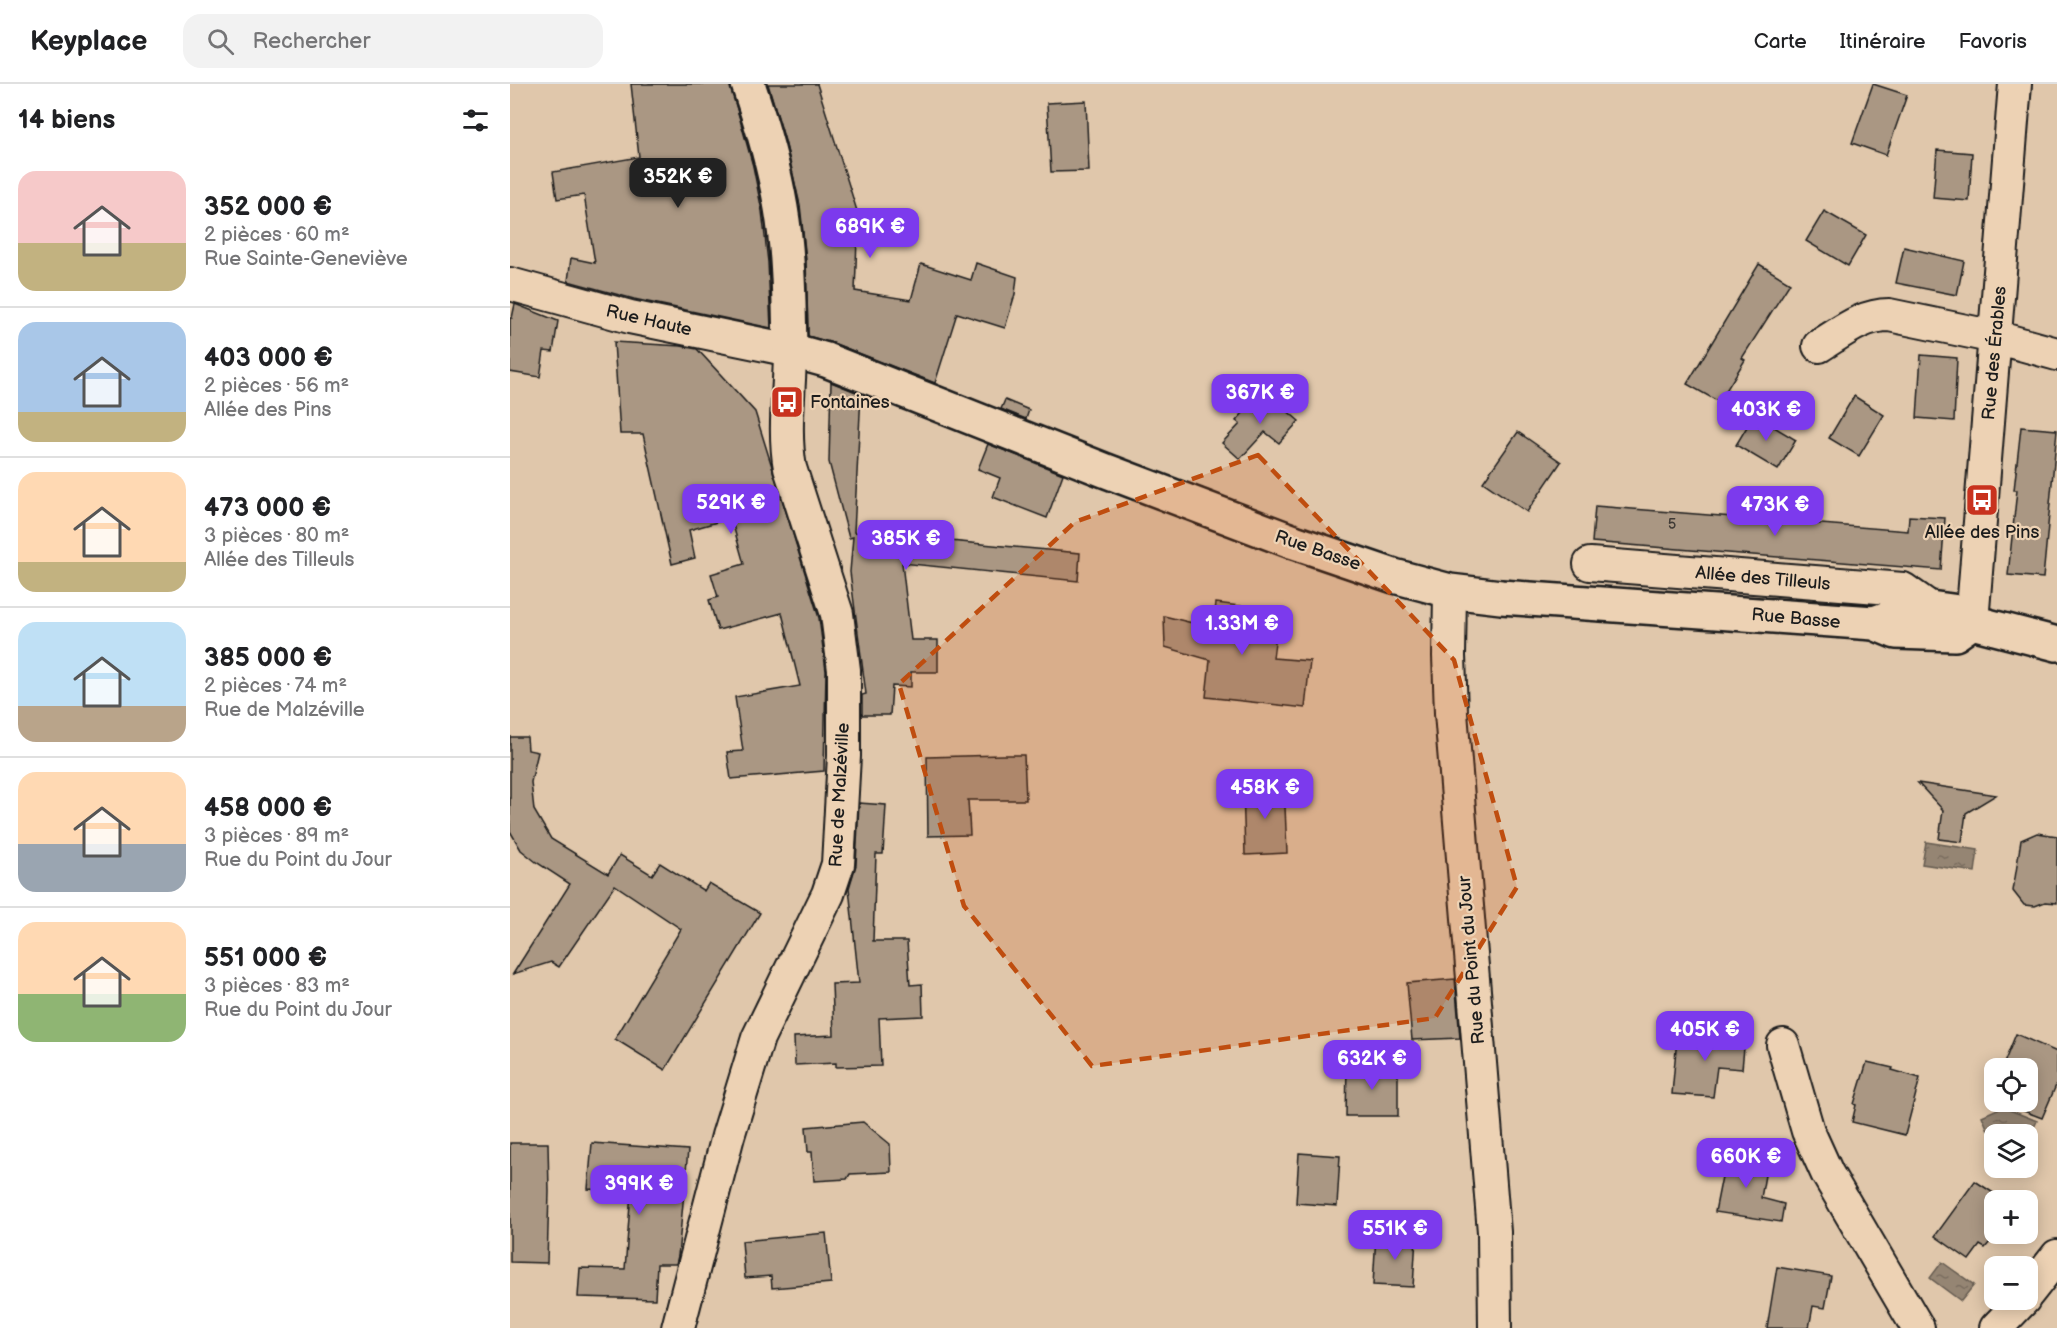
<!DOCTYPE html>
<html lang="fr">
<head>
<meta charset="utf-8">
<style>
	:root { --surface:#fff; --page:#f2f2f2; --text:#202124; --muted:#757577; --line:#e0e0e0; --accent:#7c3aed }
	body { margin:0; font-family:"Balsamiq Sans",sans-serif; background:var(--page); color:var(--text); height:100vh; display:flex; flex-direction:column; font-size:22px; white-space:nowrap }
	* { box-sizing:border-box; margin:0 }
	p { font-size:20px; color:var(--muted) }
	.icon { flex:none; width:33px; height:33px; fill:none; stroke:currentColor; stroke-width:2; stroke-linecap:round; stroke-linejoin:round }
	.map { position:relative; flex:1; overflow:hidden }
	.details { display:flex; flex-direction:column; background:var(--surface); width:510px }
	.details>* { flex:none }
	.buttons { position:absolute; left:1474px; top:974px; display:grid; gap:12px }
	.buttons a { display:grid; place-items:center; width:54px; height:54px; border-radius:12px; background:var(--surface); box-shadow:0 3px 15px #0003; font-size:30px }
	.price { position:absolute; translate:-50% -51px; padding:0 14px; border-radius:12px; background:var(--accent); color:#fff; font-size:20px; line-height:39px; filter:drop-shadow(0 2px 3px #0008) }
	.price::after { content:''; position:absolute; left:50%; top:36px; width:18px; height:14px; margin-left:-9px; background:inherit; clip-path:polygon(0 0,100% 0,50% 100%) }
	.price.active { background:#222; color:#fff }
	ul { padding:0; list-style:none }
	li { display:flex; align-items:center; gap:18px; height:150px; padding:0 18px }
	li+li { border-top:2px solid var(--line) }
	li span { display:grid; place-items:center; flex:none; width:168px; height:120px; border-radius:18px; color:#555 }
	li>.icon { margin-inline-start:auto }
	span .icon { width:72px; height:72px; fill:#fffc; stroke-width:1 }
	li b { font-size:26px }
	h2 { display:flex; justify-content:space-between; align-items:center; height:72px; padding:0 18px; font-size:26px }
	header { display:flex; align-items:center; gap:36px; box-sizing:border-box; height:84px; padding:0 30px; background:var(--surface); border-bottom:2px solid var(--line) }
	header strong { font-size:28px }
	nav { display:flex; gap:33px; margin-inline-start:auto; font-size:21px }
	.search { width:420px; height:54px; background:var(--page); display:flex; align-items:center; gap:15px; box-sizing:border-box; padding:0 21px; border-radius:18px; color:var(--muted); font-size:22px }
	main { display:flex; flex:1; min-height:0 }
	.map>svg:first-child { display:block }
</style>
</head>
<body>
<header>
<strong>Keyplace</strong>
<div class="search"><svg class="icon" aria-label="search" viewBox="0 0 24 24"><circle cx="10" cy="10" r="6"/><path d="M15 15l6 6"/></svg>Rechercher</div>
<nav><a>Carte</a><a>Itinéraire</a><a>Favoris</a></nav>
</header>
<main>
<section class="details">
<h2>14 biens<svg class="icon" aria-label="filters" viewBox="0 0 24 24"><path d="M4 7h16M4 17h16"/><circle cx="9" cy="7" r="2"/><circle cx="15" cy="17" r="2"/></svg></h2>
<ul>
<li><span style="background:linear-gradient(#f6c9c9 60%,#c2b280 0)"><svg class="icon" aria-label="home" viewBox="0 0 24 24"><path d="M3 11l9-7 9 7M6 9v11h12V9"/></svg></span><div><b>352 000 €</b><p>2 pièces · 60 m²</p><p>Rue Sainte-Geneviève</p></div></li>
<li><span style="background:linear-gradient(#a9c7e8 75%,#c2b280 0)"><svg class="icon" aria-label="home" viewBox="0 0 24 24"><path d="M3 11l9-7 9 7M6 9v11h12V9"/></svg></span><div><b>403 000 €</b><p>2 pièces · 56 m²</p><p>Allée des Pins</p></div></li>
<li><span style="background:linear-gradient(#ffd9b3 75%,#c2b280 0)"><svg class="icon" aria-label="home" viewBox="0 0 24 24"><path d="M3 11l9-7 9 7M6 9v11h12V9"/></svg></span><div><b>473 000 €</b><p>3 pièces · 80 m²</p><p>Allée des Tilleuls</p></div></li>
<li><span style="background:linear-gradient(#bfe0f5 70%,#b9a48a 0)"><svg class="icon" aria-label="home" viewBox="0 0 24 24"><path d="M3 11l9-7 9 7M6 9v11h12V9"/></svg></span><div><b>385 000 €</b><p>2 pièces · 74 m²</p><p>Rue de Malzéville</p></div></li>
<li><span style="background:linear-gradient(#ffd9b3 60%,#9aa5b1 0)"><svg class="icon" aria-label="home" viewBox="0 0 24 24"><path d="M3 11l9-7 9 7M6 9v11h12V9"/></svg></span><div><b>458 000 €</b><p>3 pièces · 89 m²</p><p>Rue du Point du Jour</p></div></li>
<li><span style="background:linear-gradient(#ffd9b3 60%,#8fb573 0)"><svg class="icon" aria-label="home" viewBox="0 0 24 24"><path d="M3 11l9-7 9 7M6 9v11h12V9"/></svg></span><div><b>551 000 €</b><p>3 pièces · 83 m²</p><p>Rue du Point du Jour</p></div></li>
</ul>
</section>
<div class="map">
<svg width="1547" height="1244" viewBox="0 0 1547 1244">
	<defs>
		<pattern id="water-ripples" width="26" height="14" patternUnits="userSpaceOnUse" patternTransform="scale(1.5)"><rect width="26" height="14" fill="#958573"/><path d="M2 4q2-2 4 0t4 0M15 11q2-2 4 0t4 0" fill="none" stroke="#796c5e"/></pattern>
	</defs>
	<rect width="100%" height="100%" fill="#e0c7ab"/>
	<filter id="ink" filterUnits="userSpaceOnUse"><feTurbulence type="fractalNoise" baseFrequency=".0167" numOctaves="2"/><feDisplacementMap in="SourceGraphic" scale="12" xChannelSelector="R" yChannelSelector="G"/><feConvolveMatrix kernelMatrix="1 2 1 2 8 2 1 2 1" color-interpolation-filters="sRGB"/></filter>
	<g filter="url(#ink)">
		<!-- water -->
		<g fill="url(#water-ripples)" stroke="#655b50" stroke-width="1.5">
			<polygon points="1416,758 1468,766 1465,788 1412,780"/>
			<polygon points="1492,1023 1527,1037 1518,1056 1518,1050 1503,1050 1493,1046 1480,1051 1472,1032"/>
			<polygon points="1432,1178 1464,1201 1451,1217 1420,1194"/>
		</g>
		<!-- building -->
		<g fill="#aa9783" stroke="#1c1c1c" stroke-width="1.5">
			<polygon points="121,0 220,0 243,82 252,127 258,178 261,244 124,215 58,197 61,174 85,179 74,111 47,115 43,88 129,73"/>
			<polygon points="258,0 307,0 348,130 345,207 401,216 411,180 461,196 466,179 507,193 505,210 495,244 447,229 425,299 323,259 298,252 296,176 290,121 275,57"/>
			<polygon points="1363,0 1397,11 1376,71 1342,59"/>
			<polygon points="576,17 579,87 541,88 537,19"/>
			<polygon points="1427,66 1462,69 1459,117 1423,114"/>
			<polygon points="1314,127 1356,151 1338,182 1296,157"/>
			<polygon points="1394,163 1454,177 1447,211 1386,199"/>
			<polygon points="1249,180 1280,199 1232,274 1235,276 1209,318 1177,300"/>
			<polygon points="5,220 48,237 43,268 34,267 30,293 0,288 0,234 2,234"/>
			<polygon points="104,258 171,262 187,265 245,328 309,534 316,587 314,687 221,695 217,668 233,667 225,613 290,602 272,529 208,546 199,516 208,513 201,490 234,480 221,434 179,446 185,474 162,480 133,350 110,350"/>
			<polygon points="1411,271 1447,274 1444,337 1407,334"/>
			<polygon points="321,298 351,310 344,448 570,469 568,497 392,479 401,556 428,556 428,588 401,588 401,603 382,602 380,631 352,631 352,611 356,610 340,488 343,453 339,454 319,378"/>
			<polygon points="753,306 789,337 769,359 755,348 730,375 712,359 730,340 726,337"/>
			<polygon points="1344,312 1374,331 1349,372 1319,354"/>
			<polygon points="495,316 519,326 516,335 491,325"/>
			<polygon points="1244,331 1286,356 1268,386 1226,361"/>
			<polygon points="1511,343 1547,346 1533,494 1498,491 1507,406 1504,406"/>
			<polygon points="1008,348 1051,378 1017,428 973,398"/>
			<polygon points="478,360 553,390 537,434 483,413 490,394 468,385"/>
			<polygon points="1085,422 1398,447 1399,432 1435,434 1431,486 1082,458"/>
			<polygon points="706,519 769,527 763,574 800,577 795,624 696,613 700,576 655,563 654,532 703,544"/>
			<polygon points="0,653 17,653 18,666 28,668 21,698 24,726 41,755 98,790 110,771 142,791 150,779 194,807 199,799 250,829 155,986 105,955 171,845 105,801 49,883 41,878 3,890 60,800 26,778 11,766 0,747"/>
			<polygon points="492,671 514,671 516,716 458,716 460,751 418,752 417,673"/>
			<polygon points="1408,699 1486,711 1456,729 1452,758 1429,755 1433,726"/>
			<polygon points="774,700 777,769 735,771 733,702"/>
			<polygon points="349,719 376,721 373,770 366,770 363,857 397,857 400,901 412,900 413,932 369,934 371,982 326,983 326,979 285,981 284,953 324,951 322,900 349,899 339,804 346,781"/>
			<polygon points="1527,749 1547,752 1547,819 1535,818 1525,822 1514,821 1503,807 1511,756"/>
			<polygon points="945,895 950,954 902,956 897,899"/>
			<polygon points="1187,948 1235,953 1232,985 1207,983 1203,1013 1162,1010 1167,954 1186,955"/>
			<polygon points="1506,950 1547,968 1547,999 1532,1034 1488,1017 1518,1017 1518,984 1492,984"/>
			<polygon points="1357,978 1383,984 1382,986 1410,994 1395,1051 1342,1038 1346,1021 1344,1020"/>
			<polygon points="888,981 888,1032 836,1032 837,982"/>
			<polygon points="353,1038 380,1060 381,1088 340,1090 337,1095 304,1097 302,1068 298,1068 296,1043"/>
			<polygon points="0,1059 38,1059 39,1108 37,1179 0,1178"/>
			<polygon points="82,1059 178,1066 168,1172 166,1180 147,1180 145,1215 68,1213 70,1184 115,1185 121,1108 78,1105"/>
			<polygon points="1217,1067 1258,1074 1251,1114 1274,1120 1271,1138 1205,1128"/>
			<polygon points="789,1069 830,1072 827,1122 786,1119"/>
			<polygon points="1465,1097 1485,1110 1485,1113 1489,1116 1485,1116 1485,1149 1494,1149 1490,1154 1485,1152 1475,1164 1470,1161 1459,1176 1425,1152"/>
			<polygon points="316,1149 321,1199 262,1204 261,1192 235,1194 232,1157"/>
			<polygon points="866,1151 906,1153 903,1203 863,1201"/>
			<polygon points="1267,1183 1321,1192 1315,1224 1303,1222 1299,1244 1257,1244"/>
		</g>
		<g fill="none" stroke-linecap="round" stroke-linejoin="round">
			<!-- minor casing -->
			<g stroke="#1c1c1c" stroke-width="36">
				<g id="minor">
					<path d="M0,200L120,233L280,266C280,306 273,345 280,384L327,530L334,586V672L328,780L318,810L248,954L218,1052L168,1244"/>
					<path d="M1309,262C1332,248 1352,231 1379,231L1485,253L1547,270"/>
					<polyline points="1080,480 1393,505 1420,524"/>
					<polyline points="940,507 939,572 941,629 984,1148 985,1244"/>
					<polyline points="1462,538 1505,0"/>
					<polyline points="1273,961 1298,1047 1317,1089 1408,1244"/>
					<polyline points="1518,1209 1547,1172"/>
					<polyline points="1486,1244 1514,1215"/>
				</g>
			</g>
			<!-- tertiary casing -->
			<g stroke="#1c1c1c" stroke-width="38">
				<g id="tertiary">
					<path d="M238,0C252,41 264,82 271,124C279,171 279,219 280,266L316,276L594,386L784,458L884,492L940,507L991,513L1364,539L1386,548L1445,550L1462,538"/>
					<polyline points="1364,539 1400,526 1420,524 1449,528 1462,538 1547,560"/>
				</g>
			</g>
			<!-- minor -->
			<use href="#minor" stroke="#edd2b4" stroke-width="32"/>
			<!-- tertiary -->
			<use href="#tertiary" stroke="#edd2b4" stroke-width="33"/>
		</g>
	</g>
	<!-- marked area -->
	<path fill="#bf4d0f" fill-opacity="0.2" stroke="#bf4d0f" stroke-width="4.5" stroke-dasharray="12 8" stroke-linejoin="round" d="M748,371L944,576L1007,803L925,934L582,982L454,822L389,600L565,438Z"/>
	<!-- icons -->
	<defs>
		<g id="bus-square" transform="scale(1.725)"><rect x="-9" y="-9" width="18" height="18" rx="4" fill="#c8321e" stroke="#edd2b4"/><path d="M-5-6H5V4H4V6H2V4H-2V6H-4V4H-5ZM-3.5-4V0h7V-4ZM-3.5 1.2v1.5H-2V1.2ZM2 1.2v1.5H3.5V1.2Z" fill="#fff"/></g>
	</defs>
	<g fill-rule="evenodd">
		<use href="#bus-square" x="277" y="318"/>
		<use href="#bus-square" x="1472" y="416"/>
	</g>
	<g text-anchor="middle" stroke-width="4.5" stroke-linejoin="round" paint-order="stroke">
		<!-- number labels -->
		<g font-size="15" fill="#403b36">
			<text x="1162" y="445">5</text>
		</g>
		<!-- street labels -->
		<g font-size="18" fill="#1c1c1c" stroke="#edd2b4">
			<text transform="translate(139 236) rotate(13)" y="6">Rue Haute</text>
			<text transform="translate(1484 269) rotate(-85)" y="6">Rue des Érables</text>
			<text transform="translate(808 466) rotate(19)" y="6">Rue Basse</text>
			<text transform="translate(1253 494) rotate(5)" y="6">Allée des Tilleuls</text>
			<text transform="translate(1286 534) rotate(5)" y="6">Rue Basse</text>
			<text transform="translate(329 711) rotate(-87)" y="6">Rue de Malzéville</text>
			<text transform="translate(961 876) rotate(-95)" y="6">Rue du Point du Jour</text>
		</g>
		<!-- poi labels -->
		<g font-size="18" fill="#1c1c1c" stroke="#edd2b4" text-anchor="start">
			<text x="300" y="324">Fontaines</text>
			<text x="1472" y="454" text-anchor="middle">Allée des Pins</text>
		</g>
	</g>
</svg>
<div class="buttons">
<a><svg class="icon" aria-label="locate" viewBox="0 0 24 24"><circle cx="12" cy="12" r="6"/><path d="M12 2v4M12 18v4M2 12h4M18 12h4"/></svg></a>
<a><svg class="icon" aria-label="layers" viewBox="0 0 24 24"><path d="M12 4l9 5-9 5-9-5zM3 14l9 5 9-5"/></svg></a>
<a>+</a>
<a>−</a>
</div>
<b class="price active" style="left:168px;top:125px">352K €</b>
<b class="price" style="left:360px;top:175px">689K €</b>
<b class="price" style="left:750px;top:341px">367K €</b>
<b class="price" style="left:1256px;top:358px">403K €</b>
<b class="price" style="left:221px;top:451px">529K €</b>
<b class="price" style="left:1265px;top:453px">473K €</b>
<b class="price" style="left:396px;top:487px">385K €</b>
<b class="price" style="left:732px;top:572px">1.33M €</b>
<b class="price" style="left:755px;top:736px">458K €</b>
<b class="price" style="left:1195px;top:978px">405K €</b>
<b class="price" style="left:862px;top:1007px">632K €</b>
<b class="price" style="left:1236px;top:1105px">660K €</b>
<b class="price" style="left:129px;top:1132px">399K €</b>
<b class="price" style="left:885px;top:1177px">551K €</b>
</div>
</main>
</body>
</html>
